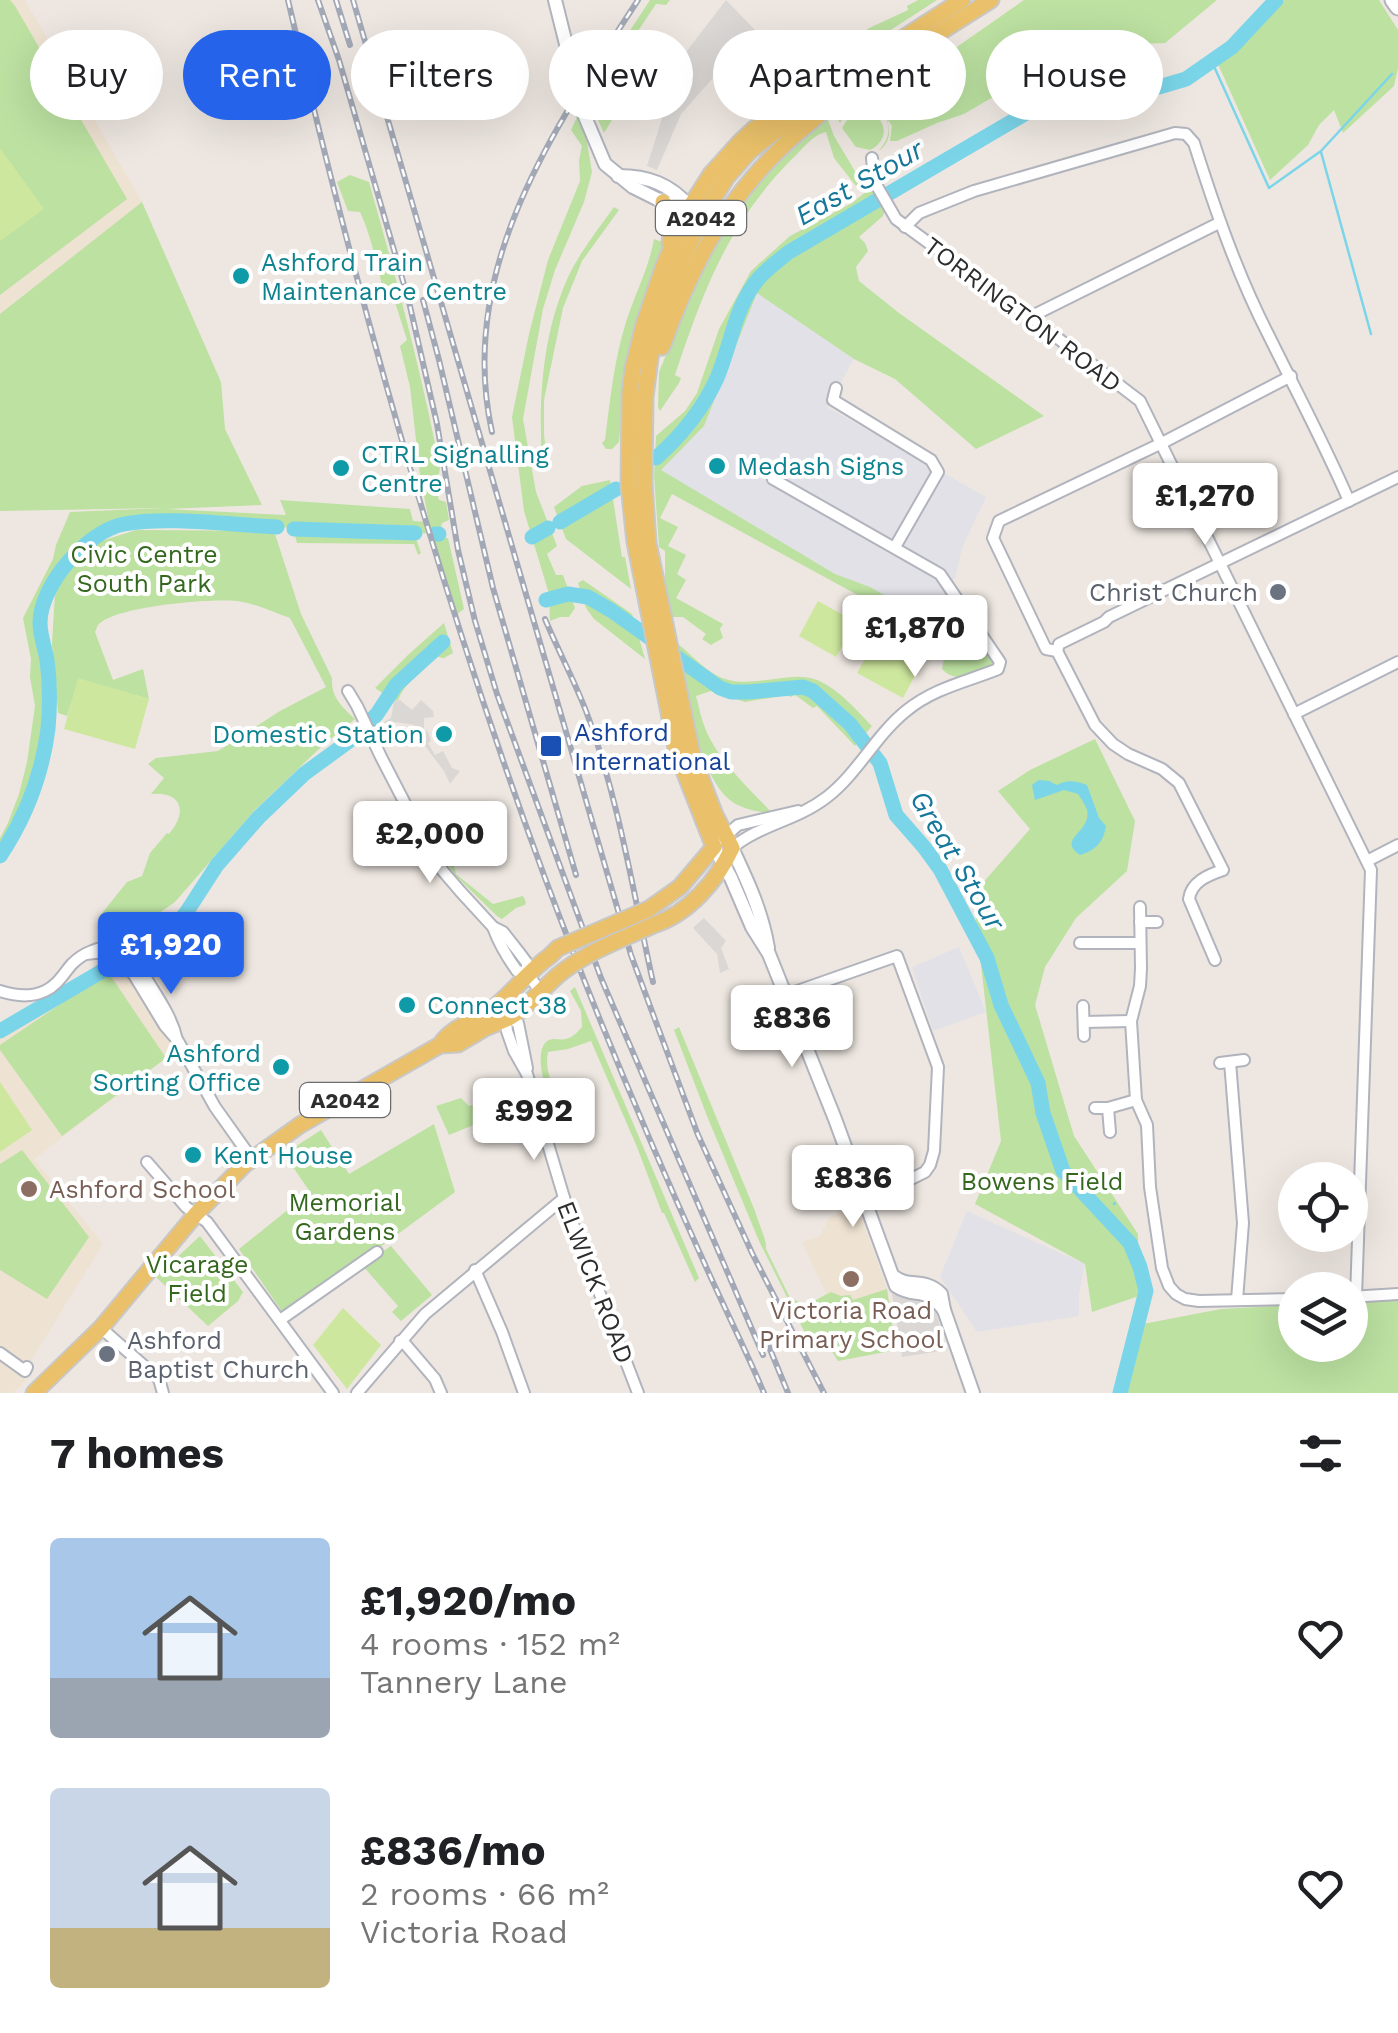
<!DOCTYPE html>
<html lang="en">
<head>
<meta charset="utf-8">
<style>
	:root { --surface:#fff; --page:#f2f2f2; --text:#202124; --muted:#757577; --accent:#2563eb }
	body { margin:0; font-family:"Work Sans",sans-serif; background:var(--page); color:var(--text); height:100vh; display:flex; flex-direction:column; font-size:38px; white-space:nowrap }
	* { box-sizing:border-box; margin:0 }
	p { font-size:32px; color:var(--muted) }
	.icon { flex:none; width:55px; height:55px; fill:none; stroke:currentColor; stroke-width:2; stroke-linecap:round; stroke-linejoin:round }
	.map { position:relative; height:1393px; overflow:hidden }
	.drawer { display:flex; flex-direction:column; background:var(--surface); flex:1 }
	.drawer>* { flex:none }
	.top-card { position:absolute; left:30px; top:30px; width:1340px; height:90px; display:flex; gap:20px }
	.buttons { position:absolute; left:1278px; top:1162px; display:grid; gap:20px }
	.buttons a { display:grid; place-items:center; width:90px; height:90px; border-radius:50%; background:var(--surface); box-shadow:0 10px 40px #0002; font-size:50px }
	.price { position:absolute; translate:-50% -85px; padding:0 22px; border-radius:10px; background:#fff; color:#222; font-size:32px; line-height:65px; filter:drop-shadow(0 2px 5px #0008) }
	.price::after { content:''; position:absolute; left:50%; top:60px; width:30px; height:22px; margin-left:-15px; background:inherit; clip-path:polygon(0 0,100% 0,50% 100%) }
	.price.current { background:var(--accent); color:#fff }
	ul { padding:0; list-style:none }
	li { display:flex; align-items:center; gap:30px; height:250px; padding:0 50px }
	li span { display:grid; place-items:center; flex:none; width:280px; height:200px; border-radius:10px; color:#555 }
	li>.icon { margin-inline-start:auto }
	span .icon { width:120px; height:120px; fill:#fffc; stroke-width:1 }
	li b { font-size:42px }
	h2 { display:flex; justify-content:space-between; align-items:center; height:120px; padding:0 50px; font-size:42px }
	.pill { padding:0 35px; border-radius:45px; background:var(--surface); box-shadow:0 10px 40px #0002; font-size:35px; line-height:90px }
	.pill.current { background:var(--accent); color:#fff }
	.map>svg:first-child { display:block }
</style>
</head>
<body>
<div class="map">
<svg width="1398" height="1393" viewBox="0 0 1398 1393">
	<rect width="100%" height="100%" fill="#eee7e1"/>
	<!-- industrial -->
	<g fill="#e2e1e7">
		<polygon points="757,292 854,359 827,407 986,497 962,548 955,579 941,582 989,660 949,673 942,664 941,645 926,628 660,470 704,426"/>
		<polygon points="959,947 986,1012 933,1031 912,967"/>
		<polygon points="967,1211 1085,1264 1079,1293 1079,1316 977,1332 940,1277"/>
	</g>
	<!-- education -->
	<g fill="#eee2d2">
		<polygon points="0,0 25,0 142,202 0,314"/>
		<polygon points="119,965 175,1051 34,1159 103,1244 24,1372 26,1380 13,1393 0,1393 0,1031"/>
		<polygon points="857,1205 887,1289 896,1350 823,1307 826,1294 802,1242 820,1236 829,1218"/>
	</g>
	<!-- green -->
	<g fill="#bce1a1">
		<polygon points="0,0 10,0 15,6 127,199 0,295"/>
		<polygon points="650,0 670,0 666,5 656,4 600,88 612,120 604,133 587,96"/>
		<polygon points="918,0 937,0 883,35 866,40 867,29 908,10 907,6"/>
		<path d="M1024,0H1217L1165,43L1117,45L1037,71L964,114L937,123L897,141H890L892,126L887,119C890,131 891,141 880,150H879C909,119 860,84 840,123L834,113L918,56L931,65Z"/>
		<polygon points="1284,0 1379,0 1398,30 1398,68 1394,86 1343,133 1334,110 1319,125 1308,145 1270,180 1218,64 1278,8"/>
		<path d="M860,111L876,115C888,127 886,142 870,150L856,147L842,128L850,115Z"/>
		<polygon points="577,117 586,136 592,172 584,202 555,270 543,309 523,419 536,492 557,546 547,554 556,575 563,575 575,608 569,617 560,617 550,621 549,594 524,511 512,417 529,334 548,260 580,181 579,160 582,146 571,130"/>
		<path d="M827,117L834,136L862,183L856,186L834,158L826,132C812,135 802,150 791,160C728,224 703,291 675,375L681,378L679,383L660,411L658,407L659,372L705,260L737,204L783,149Z"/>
		<path d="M350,175L369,182C396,277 421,370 440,468L439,474L433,476L439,500L446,502L449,520L442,523L439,534L277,527L122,524L89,539L67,567L89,545L136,530L274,531L301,614L332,678C331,697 341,706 355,719L321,747L254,811L175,902L119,941L104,933L109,927L99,917L127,882L142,876L150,853L167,833L169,834C188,812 182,791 151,794L164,778L148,764L156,758L218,751L280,711L326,687L290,618C273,612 254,603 237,601C212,598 114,606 98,625C97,627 96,630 95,632L113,680L143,669L149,699L79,679L67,716L58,713L52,644L55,593L66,568L53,585L40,628L48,666V709L42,761L20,822L0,853V838L8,823L19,794L27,762L35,706L30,677L31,659L23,618L53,559L56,545L70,512L164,508L0,511V314L142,202L221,382L225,429L262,505L166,509L286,515L280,500L410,509L413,521L429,522L420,475L410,387L400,346L407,340L393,296L386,299C377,269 373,240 360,212L348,211L337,182Z"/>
		<path d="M873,186L885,210L883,216L859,237L865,243L868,251L856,267L859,281L899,313L1044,416L976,449L895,379L854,359L757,293L704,426L661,470L835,574L870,587L936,625C964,616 982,643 993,664C975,671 958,686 942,669L946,651L944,642L672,494L660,518L678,527L668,546L686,555L677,574L686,580L676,598L723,624L720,629L723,638L711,645L702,639L706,634L683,617H672L665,588V551L659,547L654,476L656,436L685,411L697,393L719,329L751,271L790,236L852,203Z"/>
		<path d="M614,207L619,210L582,261L563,308L544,400V435L548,467L542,460C538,397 543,328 571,271C583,248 599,228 614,207Z"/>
		<path d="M654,239L665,243L624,386L619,442L612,449H606L602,443L605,440C610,401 614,360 626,322C635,294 649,268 654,239Z"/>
		<polygon points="610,480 622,557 625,557 631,589 566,539 554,507 582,486"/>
		<polygon points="294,532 415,536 421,553 418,555 414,544 297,543"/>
		<polygon points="433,538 448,538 464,609 456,615"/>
		<polygon points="583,580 632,614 645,659 594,619 586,608 578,583"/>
		<path d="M444,623L453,653L444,658L438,657C423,669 405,682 398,700L394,701L375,688L408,655Z"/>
		<path d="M678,644C692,655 705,671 722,678C754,690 789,669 817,680C839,689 856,710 872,726L855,746L817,706L813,708L794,694L791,697L787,695L745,702L711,691L696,696C699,707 701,718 705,728C718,761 749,788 772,813C759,812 746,810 734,803C697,780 685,686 678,644Z"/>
		<polygon points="1095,739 1135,821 1127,871 1076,918 1045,967 1035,1005 1074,1136 1138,1234 1139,1296 1092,1312 1085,1264 975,1204 1001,1141 973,894 1030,829 998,791 1030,770"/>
		<polygon points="450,848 456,874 493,904 523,896 526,902 525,905 516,908 502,919 497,916 457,877 441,855"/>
		<polygon points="108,972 166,1058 62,1136 0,1050 0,1045"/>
		<path d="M575,987L699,1278L695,1282L664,1213H662L637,1147L591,1041L568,1049L548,1052C544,1072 553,1089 565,1104C559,1102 556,1103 551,1097C543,1087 535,1052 546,1042C556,1033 564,1049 582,1027L581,1011L570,991Z"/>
		<path d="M679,1027L755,1211C758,1222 767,1240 766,1249L790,1298L806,1305L831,1292L841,1296L850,1295L853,1300L887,1289L896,1350L838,1361L825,1340L822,1338L818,1343L820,1349L814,1351L759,1241L707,1116L674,1030Z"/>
		<polygon points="461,1098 469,1106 480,1103 488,1123 481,1122 449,1135 436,1106"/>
		<polygon points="434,1124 455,1192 364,1259 283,1313 239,1249 310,1192 284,1154 321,1130 349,1174"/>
		<polygon points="22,1150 89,1237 47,1299 0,1270 0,1164"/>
		<polygon points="200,1236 243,1292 238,1301 208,1326 156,1277"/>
		<polygon points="391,1246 432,1295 401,1321 392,1312 398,1306 362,1265"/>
		<polygon points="1398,1297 1398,1393 1124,1393 1143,1324 1221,1309 1295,1305 1295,1345 1350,1345 1350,1302"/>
	</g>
	<!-- pitch -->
	<g fill="#cee79e">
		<polygon points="0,148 44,209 0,241"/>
		<polygon points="818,601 856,622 836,657 799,636"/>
		<polygon points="882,628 927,653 903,698 857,673"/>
		<polygon points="78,678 149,699 135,749 64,729"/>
		<polygon points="0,1082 32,1130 0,1152"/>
		<polygon points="343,1308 381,1345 347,1389 313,1345"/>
	</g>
	<!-- plaza -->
	<g fill="#dad7d4">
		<polygon points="726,0 758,33 727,62 681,114 657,170 647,166 673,84 687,51"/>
		<polygon points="400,700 412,710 421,700 433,711 434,717 424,718 424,730 428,732 431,741 428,743 435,755 443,751 452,768 460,771 450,784 444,771 419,738 415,725 396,722 377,730 376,727 391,718 394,701"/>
		<polygon points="704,918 726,941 721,948 729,969 720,973 717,954 693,928"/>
		<polygon points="892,1293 910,1294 930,1303 935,1309 947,1350 902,1357"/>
	</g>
	<!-- water -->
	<path fill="#7bd5e9" d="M1039,780L1049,781L1057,785C1067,779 1076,781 1087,785L1099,818L1106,826C1103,843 1096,850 1080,855C1056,838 1092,833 1087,810C1086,806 1081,798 1078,794L1064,790L1035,800L1032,785Z"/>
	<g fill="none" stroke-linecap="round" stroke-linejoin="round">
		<!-- stream -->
		<g stroke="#7bd5e9" stroke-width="2.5">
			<polyline points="1212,62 1269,188 1321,151 1392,74"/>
			<polyline points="1321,152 1371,334"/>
			<polyline points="1114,1204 1115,1203"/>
			<polyline points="1103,1215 1106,1212"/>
		</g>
		<!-- river -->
		<g stroke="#7bd5e9" stroke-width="15">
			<path d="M656,458C682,435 703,409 717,378C731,346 735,305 759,278C768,268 779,260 789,252L1045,102L1104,91L1159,87L1186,79L1232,47L1276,0"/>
			<polyline points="560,522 616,489"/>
			<polyline points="294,529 415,533"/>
			<polyline points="435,534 439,534"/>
			<polyline points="532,537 548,528"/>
			<polyline points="546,600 568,594 588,597 612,611 720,688 731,692 748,692 803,687 813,691 850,724 880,763 896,815 924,847 940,869 987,958 1001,1005 1038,1083 1043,1113 1063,1171 1130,1243 1140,1267 1146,1291 1120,1393"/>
			<path d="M0,856C26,817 42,775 48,729C50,707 50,682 47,660C45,648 40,635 40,623C40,585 87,531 124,524C168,516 231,525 277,527"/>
			<polyline points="0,1031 104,970 145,956 154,950 186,913 217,865 259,817 304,774 356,736 377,714 396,685 443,642"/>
		</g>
		<!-- minor casing -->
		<g stroke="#b1b4bd" stroke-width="14">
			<g id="minor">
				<polyline points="872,158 874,181 896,219 1030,317 1140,401 1371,870 1356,1297"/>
				<path d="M905,227L919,213L974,191L1175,133L1186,134L1194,143C1215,209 1237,274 1269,336C1296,391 1325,445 1349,501"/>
				<polyline points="1030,317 1219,223"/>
				<polyline points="836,388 833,400 931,460 938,472 895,547"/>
				<polyline points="1057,651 1046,649 993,538 999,521 1162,443 1291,376"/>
				<path d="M1057,651L1095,725L1113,744L1128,754L1162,769L1179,783L1223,870C1208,875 1191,882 1189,899L1215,960"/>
				<polyline points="1057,651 1059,644 1104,622 1109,617 1398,477"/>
				<polyline points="348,691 357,706 381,757 427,846 442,870 460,891 493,927 503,932 518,951 527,963 527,973 540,991"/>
				<polyline points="1294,714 1398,662"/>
				<polyline points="722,839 738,825 798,811"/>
				<path d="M732,848C761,824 796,821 827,797C858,773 876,735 906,711C934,688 966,682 998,669L1000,662L940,574L773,479L777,470"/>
				<polyline points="1367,861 1398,845"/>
				<polyline points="1140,907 1141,968 1140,986 1131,1021 1136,1100 1147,1125 1150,1187 1162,1268 1169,1286 1176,1294 1185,1299 1199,1301 1295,1299"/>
				<polyline points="1140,922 1157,922"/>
				<path d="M493,927C499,944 507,957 517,971L527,973"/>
				<polyline points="1080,943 1140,943"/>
				<polyline points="86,954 104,952 124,963 134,975 165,1026 178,1041 215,1107 252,1159"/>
				<path d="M0,991C15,996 30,998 45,991C58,985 64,973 72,964C78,958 84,954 92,951C121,939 132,955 146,978C158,998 172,1017 177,1040"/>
				<polyline points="786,995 897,956 938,1067 934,1151 930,1165 925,1172 865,1202"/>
				<polyline points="500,1003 509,1018 518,1023 527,1068"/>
				<polyline points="1083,1006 1084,1036"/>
				<polyline points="509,1019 506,1024 507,1031 514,1051 527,1074 568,1211 638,1393"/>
				<polyline points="1084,1022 1131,1021"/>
				<polyline points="1230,1062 1243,1223 1237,1300"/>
				<polyline points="1220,1063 1244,1060"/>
				<polyline points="1095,1108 1108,1108 1136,1100"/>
				<polyline points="1108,1108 1110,1132"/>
				<polyline points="147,1162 186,1207 207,1222 333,1393"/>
				<polyline points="475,1270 502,1332 524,1393"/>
				<polyline points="1350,1297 1398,1294"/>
				<polyline points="280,1320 377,1252"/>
				<polyline points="101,1328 159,1379 163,1393"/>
				<polyline points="400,1341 406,1345 435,1379 441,1393"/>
				<polyline points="0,1353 25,1371 27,1367"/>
				<polyline points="357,1393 425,1314 564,1198"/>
			</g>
		</g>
		<!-- tertiary casing -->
		<g stroke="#b1b4bd" stroke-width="16">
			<g id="tertiary">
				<polyline points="555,0 583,112 605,164 633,187 663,202 690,207 697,211"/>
				<path d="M618,176C648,176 670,184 690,207"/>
				<path d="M714,847L731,878L752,927L769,954L835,1119L896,1286C916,1299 926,1285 944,1310"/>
				<path d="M732,848C748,882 762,912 768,948"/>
				<path d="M893,1276C909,1289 924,1277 941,1294L944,1310L973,1393"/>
			</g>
		</g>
		<!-- secondary casing -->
		<g stroke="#b1b4bd" stroke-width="19">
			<polyline id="secondary" points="1393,0 1398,7"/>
		</g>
		<!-- primary casing -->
		<g stroke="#c8c8c8" stroke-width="19">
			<g id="primary">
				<polyline points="663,202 672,219 670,243"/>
				<path d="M662,347C687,277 720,208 774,155C788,140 805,127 820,114"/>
				<polyline points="649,909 680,887 714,847 677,753 635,542 629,485 630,392 633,368 644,324 664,265 690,207 711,174 739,143 754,129 779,113 880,53 962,0"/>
				<path d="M653,925C688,914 717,881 732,848L715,815L693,758L648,543L644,482L645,397L650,358L661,314L680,265L703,215L727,177L750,151L776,131L850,89L991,0"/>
				<polyline points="440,1045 458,1044 485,1028 509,1018 520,1011 557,976"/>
				<path d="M34,1393L101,1328L196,1214L244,1165L300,1125L440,1045C451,1028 468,1024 485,1014C510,998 525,973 550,956"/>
			</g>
		</g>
		<!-- minor -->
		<use href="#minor" stroke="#fff" stroke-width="10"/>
		<!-- tertiary -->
		<use href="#tertiary" stroke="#fff" stroke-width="12"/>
		<!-- secondary -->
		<use href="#secondary" stroke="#fff" stroke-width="15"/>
		<!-- primary -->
		<use href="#primary" stroke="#eac16a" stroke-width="15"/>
		<!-- rail casing -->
		<g stroke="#a3a8b6" stroke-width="6">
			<g id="rail">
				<path d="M288,0C357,298 439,591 545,878C594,1010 649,1141 707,1269C726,1311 746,1351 764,1393"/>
				<polyline points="318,0 339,60 409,302 437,424 458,550 475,621 497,694 601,978 763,1355"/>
				<polyline points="336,0 350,45"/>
				<polyline points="353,0 631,955 698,1135 752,1253 824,1393"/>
				<polyline points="423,300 439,360 493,588 576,875"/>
				<path d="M492,432C456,268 554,129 638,0"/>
				<path d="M545,619C558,650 574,680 586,711C619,799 633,892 653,982"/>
				<polyline points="765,1337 788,1393"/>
			</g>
		</g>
		<!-- rail -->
		<use href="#rail" stroke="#fff" stroke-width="2.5" stroke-dasharray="8" stroke-linecap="butt"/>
		<!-- primary-bridge casing -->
		<g stroke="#c8c8c8" stroke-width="19" stroke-linecap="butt">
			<g id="primary-bridge">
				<polyline points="550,956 558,948 649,909"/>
				<path d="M557,976C586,952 620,940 653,925"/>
			</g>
		</g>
		<!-- primary-bridge -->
		<use href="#primary-bridge" stroke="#eac16a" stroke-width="15"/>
	</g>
	<!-- markers -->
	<g fill="#0f9aa8" stroke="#fff" stroke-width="4">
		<circle cx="241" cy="276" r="10"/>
		<circle cx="717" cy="466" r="10"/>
		<circle cx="341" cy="468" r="10"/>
		<circle cx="444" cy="734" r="10"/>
		<circle cx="407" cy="1005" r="10"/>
		<circle cx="281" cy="1067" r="10"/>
		<circle cx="193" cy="1155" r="10"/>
	</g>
	<g fill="#6b7280" stroke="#fff" stroke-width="4">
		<circle cx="1278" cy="592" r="10"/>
		<circle cx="107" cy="1354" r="10"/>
	</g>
	<rect fill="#1a4fb4" stroke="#fff" stroke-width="4" x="539" y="734" width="24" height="24" rx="5"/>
	<g fill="#8d6e63" stroke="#fff" stroke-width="4">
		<circle cx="29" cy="1189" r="10"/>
		<circle cx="851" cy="1279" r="10"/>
	</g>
	<g text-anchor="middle" stroke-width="8" stroke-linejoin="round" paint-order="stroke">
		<!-- shield labels -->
		<g fill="#fff" stroke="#6c6c6c" stroke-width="2.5">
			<rect x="656" y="201" width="90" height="34" rx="8"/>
			<rect x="300" y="1083" width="90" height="34" rx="8"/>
		</g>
		<g font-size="22" font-weight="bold" fill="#2d2d2d">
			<text x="701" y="226">A2042</text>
			<text x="345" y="1108">A2042</text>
		</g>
		<!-- culture labels -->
		<g font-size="25" fill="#0d838f" stroke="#fff" text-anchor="start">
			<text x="261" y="271">Ashford Train<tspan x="261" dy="29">Maintenance Centre</tspan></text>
			<text x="361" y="463">CTRL Signalling<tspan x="361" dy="29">Centre</tspan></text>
			<text x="737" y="475">Medash Signs</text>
			<text x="424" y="743" text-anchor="end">Domestic Station</text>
			<text x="427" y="1014">Connect 38</text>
			<text x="261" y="1062" text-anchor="end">Ashford<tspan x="261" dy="29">Sorting Office</tspan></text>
			<text x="213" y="1164">Kent House</text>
		</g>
		<!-- street labels -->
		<g font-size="25" fill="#2d2d2d" stroke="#fff">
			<text transform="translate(1023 314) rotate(37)" y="9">TORRINGTON ROAD</text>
			<text transform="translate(596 1282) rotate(69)" y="9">ELWICK ROAD</text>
		</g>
		<!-- park labels -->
		<g font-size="25" fill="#35681f" stroke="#fff">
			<text x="144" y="563">Civic Centre<tspan x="144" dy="29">South Park</tspan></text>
			<text x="1042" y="1190">Bowens Field</text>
			<text x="345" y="1211">Memorial<tspan x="345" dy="29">Gardens</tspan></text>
			<text x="197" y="1273">Vicarage<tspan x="197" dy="29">Field</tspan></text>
		</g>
		<!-- worship labels -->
		<g font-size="25" fill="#5b616d" stroke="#fff" text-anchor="end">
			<text x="1258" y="601">Christ Church</text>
			<text x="127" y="1349" text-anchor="start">Ashford<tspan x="127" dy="29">Baptist Church</tspan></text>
		</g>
		<!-- transit labels -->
		<g font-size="25" fill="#164399" stroke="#fff" text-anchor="start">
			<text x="574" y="741">Ashford<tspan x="574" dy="29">International</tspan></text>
		</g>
		<!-- education labels -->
		<g font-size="25" fill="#785e54" stroke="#fff" text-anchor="start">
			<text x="49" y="1198">Ashford School</text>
			<text x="851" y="1319" text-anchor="middle">Victoria Road<tspan x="851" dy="29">Primary School</tspan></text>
		</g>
		<!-- water labels -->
		<g font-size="28" font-style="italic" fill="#15779a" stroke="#fff">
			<text transform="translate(859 182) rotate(-30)" y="10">East Stour</text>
			<text transform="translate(958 860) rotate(59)" y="10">Great Stour</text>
		</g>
	</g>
</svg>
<div class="buttons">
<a><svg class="icon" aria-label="locate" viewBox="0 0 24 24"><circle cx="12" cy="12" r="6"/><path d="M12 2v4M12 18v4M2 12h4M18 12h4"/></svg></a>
<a><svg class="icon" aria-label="layers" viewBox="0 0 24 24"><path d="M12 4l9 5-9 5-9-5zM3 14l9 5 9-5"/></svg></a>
</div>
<b class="price" style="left:1205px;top:548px">£1,270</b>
<b class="price" style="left:915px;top:680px">£1,870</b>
<b class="price" style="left:430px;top:886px">£2,000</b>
<b class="price current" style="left:171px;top:997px">£1,920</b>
<b class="price" style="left:792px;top:1070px">£836</b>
<b class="price" style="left:534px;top:1163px">£992</b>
<b class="price" style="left:853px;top:1230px">£836</b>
<div class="top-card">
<a class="pill">Buy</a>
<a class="pill current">Rent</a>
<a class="pill">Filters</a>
<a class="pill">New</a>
<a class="pill">Apartment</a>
<a class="pill">House</a>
</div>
</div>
<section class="drawer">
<h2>7 homes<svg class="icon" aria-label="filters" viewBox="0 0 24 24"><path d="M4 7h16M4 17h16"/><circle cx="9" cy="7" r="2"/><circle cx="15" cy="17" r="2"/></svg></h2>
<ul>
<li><span style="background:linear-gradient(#a9c7e8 70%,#9aa5b1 0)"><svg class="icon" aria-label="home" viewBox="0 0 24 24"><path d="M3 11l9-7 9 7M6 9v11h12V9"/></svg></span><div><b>£1,920/mo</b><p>4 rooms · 152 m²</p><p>Tannery Lane</p></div><svg class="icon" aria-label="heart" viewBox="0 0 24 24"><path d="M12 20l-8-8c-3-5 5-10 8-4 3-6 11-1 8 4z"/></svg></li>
<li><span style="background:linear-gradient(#c9d6e8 70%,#c2b280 0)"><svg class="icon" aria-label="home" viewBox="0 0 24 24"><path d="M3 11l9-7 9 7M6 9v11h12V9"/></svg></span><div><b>£836/mo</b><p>2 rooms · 66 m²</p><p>Victoria Road</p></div><svg class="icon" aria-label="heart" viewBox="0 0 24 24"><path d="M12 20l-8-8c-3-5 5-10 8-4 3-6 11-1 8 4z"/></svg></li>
</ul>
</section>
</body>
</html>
